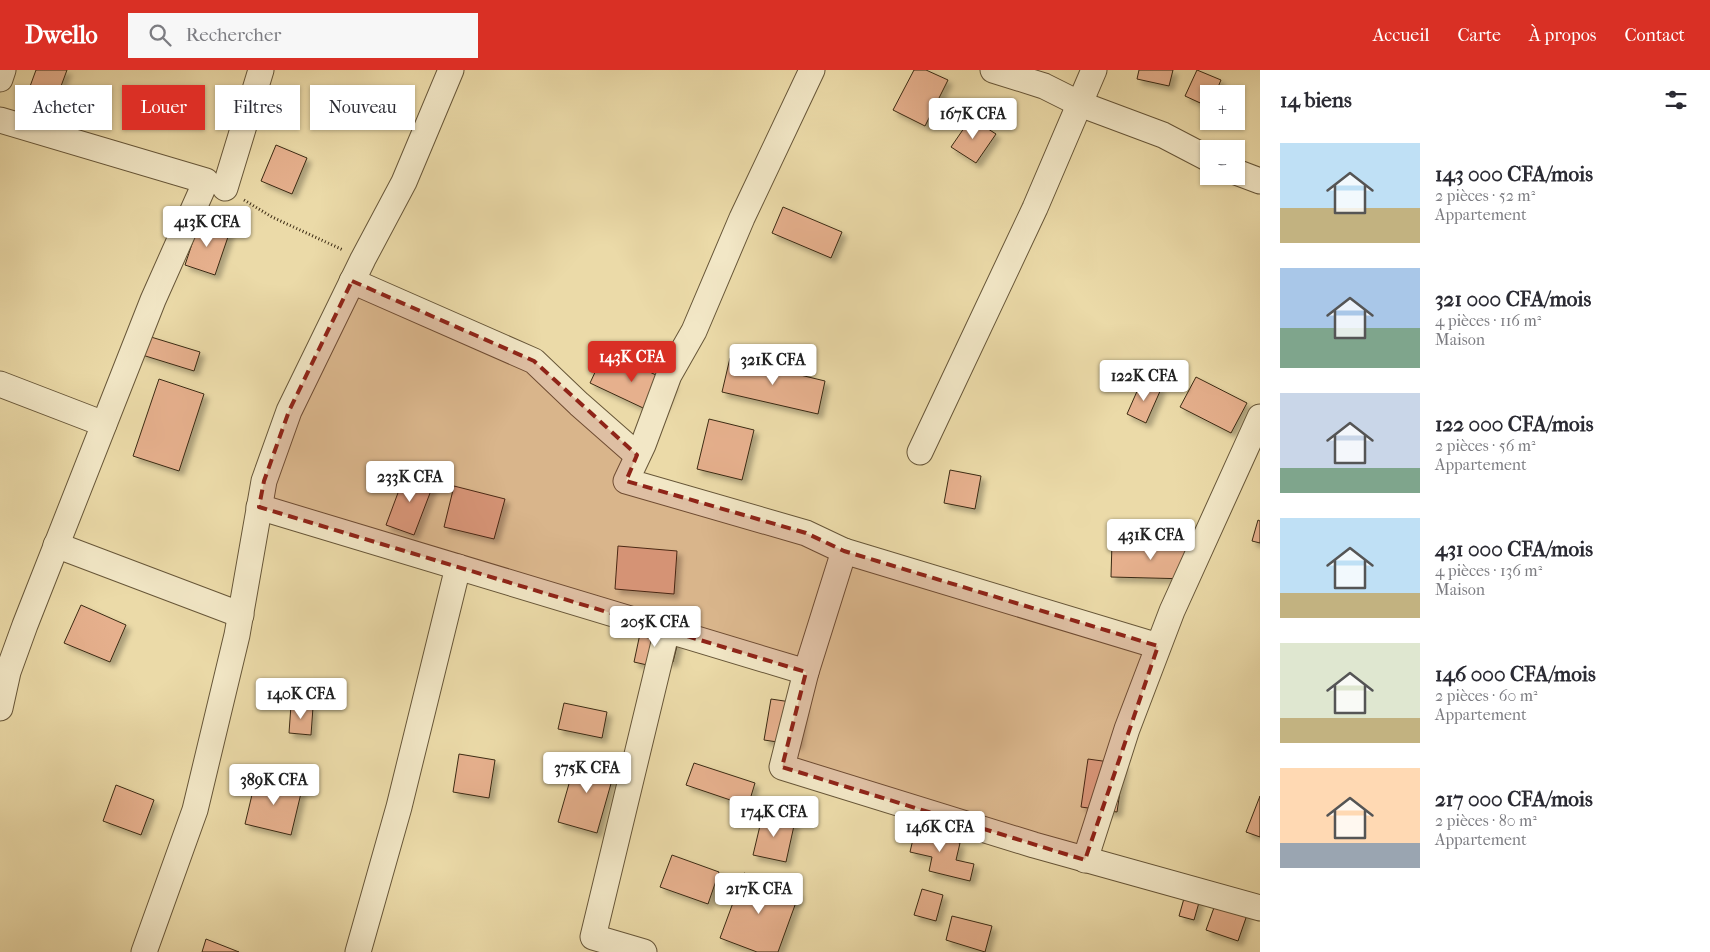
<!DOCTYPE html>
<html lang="fr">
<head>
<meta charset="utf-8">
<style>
	:root { --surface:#fff; --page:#f7f7f7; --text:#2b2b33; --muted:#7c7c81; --accent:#d93025 }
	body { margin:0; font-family:"IM FELL French Canon",serif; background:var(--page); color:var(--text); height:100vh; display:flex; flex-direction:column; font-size:19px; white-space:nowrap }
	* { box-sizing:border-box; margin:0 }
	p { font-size:16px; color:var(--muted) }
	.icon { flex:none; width:28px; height:28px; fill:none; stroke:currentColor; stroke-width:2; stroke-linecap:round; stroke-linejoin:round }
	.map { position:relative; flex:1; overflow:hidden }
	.panel { display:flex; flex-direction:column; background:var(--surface); width:450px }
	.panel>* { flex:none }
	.banner { position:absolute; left:15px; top:15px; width:475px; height:45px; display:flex; gap:10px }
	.controls { position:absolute; left:1200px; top:15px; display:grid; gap:10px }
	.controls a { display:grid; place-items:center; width:45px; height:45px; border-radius:0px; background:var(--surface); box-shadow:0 1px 4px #0004; font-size:25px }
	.price { position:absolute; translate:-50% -42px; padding:0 11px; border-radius:5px; background:#fff; color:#222; font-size:16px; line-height:32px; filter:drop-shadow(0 1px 2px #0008) }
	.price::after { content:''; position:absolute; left:50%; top:30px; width:15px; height:11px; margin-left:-8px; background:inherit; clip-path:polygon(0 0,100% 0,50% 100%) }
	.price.active { background:var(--accent); color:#fff }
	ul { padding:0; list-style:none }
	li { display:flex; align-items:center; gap:15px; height:125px; padding:0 20px }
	li span { display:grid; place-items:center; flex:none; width:140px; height:100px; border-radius:0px; color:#555 }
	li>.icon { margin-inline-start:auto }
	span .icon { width:60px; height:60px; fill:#fffc; stroke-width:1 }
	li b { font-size:21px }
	h2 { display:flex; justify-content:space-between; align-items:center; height:60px; padding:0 20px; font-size:21px }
	.tag { padding:0 18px; border-radius:0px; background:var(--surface); box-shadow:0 1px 4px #0004; font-size:18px; line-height:45px }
	.tag.active { background:var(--accent); color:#fff }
	header { display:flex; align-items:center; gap:30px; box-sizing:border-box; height:70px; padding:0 25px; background:var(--accent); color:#fff }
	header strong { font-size:24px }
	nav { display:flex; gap:28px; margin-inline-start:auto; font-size:18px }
	.search { width:350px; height:45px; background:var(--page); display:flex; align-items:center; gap:12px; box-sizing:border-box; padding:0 18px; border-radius:0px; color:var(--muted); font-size:19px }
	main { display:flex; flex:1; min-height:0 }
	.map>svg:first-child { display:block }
</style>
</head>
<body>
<header>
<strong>Dwello</strong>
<div class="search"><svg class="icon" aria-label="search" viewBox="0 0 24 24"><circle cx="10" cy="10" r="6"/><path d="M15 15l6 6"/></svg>Rechercher</div>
<nav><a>Accueil</a><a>Carte</a><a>À propos</a><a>Contact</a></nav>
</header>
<main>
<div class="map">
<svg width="1260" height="882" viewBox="0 0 1260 882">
	<defs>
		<filter id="shadow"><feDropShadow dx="4.5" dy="4.5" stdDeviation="2.5" flood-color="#0004"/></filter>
	</defs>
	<rect width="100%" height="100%" fill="#ebdaa8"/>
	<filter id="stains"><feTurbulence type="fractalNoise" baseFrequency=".004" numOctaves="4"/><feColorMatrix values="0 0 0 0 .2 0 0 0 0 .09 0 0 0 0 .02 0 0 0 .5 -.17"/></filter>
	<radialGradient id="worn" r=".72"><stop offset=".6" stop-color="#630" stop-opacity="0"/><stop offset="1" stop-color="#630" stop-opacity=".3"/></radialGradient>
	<!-- building -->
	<g fill="#e6b08d" stroke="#3b2a13" filter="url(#shadow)">
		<polygon points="36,0 67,0 48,51 21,41"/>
		<polygon points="914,0 926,0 948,10 925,56 893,40"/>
		<polygon points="1139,0 1173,0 1169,16 1137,9"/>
		<polygon points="1197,0 1221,10 1215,24 1209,24 1209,37 1185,26"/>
		<polygon points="971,48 996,64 976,93 951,77"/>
		<polygon points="276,75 307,88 292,124 261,111"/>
		<polygon points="783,137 842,162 831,188 772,163"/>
		<polygon points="200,150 230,161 215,205 185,195"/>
		<polygon points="151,267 200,282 194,301 139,284"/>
		<polygon points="605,281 673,313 658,345 590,313"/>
		<polygon points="730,288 825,311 818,344 722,322"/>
		<polygon points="1196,307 1247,333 1231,363 1180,337"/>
		<polygon points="159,309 204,324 179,401 133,386"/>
		<polygon points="1142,310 1161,319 1146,353 1127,344"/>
		<polygon points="709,349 754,360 742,410 697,399"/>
		<polygon points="950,400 981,406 975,439 944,433"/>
		<polygon points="405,404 435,410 414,465 386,455"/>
		<polygon points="454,416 505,429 494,469 444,457"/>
		<polygon points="1258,450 1260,451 1260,473 1252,471"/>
		<polygon points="1112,472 1191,474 1190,509 1111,507"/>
		<polygon points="618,476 677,481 674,524 615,519"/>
		<polygon points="81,535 126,555 110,592 64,573"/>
		<polygon points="641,559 679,568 673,592 658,589 656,597 634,592"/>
		<polygon points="771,629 804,634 798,675 764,670"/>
		<polygon points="564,633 607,642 602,668 558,659"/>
		<polygon points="291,635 313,637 311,665 289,663"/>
		<polygon points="459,684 495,690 489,728 453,722"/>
		<polygon points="577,686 616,696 597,763 558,752"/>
		<polygon points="1088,689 1124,694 1117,742 1081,737"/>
		<polygon points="694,693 755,713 748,736 686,715"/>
		<polygon points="256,708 302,719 291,765 245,754"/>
		<polygon points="116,715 154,730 141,765 103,751"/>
		<polygon points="1260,726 1260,767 1246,762"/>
		<polygon points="763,743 795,751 786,792 753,785"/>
		<polygon points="917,752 937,757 935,767 960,773 956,790 974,794 970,811 929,801 932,787 910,782"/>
		<polygon points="672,785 719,802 708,834 660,817"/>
		<polygon points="744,803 799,824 778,882 757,882 720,868"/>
		<polygon points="1189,811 1204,815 1194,850 1179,846"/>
		<polygon points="922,819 943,825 936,851 914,845"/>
		<polygon points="1216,832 1248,842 1238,871 1206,860"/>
		<polygon points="952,846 992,856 985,882 946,870"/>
		<polygon points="206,869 239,882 202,882"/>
	</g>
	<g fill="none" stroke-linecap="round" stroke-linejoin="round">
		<!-- street casing -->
		<g stroke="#675638" stroke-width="27">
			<g id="street">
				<polyline points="812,0 742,148 694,261 669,305 643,375 626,411 806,463 844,481 1158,576"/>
				<polyline points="993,0 1044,16 1080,34 1163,65 1209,89"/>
				<polyline points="0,9 3,0"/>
				<polyline points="0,50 206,111 153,230 25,555 8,602 0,638"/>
				<polyline points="1236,102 1260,111"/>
				<polyline points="225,118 261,0"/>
				<polyline points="352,211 534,291 579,334 637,385"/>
				<polyline points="0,314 104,354"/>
				<polyline points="920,382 1035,138 1094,0"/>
				<polyline points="259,437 806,602"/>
				<polyline points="56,475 241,545"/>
				<polyline points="844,481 806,602 782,697 1034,775 1260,838"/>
				<polyline points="1085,790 1127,659 1172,541 1260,347"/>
				<polyline points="144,882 195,740 237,565 264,411 289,341 363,189 404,112 451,0"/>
				<polyline points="358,882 399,737 458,497"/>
				<polyline points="644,882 593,867 667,560"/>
			</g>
		</g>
		<!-- path -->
		<polyline stroke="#3b2a13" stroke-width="3" stroke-dasharray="1 2.5" stroke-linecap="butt" points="244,130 272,147 343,180"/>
		<!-- street -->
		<use href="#street" stroke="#f2e7c6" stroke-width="25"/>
	</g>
	<!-- marked area -->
	<path fill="#8f2418" fill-opacity="0.2" stroke="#8f2418" stroke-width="4" stroke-dasharray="10 6" stroke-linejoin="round" d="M352,211L534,291L637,385L626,411L806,463L844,481L1158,576L1085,790L782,697L806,602L259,437L264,411L289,341Z"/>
	<rect width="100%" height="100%" filter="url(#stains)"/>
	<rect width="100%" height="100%" fill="url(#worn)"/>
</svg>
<div class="controls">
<a>+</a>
<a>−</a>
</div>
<b class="price" style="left:973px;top:70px">167K CFA</b>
<b class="price" style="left:207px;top:178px">413K CFA</b>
<b class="price active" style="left:632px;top:313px">143K CFA</b>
<b class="price" style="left:773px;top:316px">321K CFA</b>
<b class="price" style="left:1144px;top:332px">122K CFA</b>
<b class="price" style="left:410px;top:433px">233K CFA</b>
<b class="price" style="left:1151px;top:491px">431K CFA</b>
<b class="price" style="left:655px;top:578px">205K CFA</b>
<b class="price" style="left:301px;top:650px">140K CFA</b>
<b class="price" style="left:587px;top:724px">375K CFA</b>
<b class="price" style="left:274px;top:736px">389K CFA</b>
<b class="price" style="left:774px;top:768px">174K CFA</b>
<b class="price" style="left:940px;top:783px">146K CFA</b>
<b class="price" style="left:759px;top:845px">217K CFA</b>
<div class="banner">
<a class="tag">Acheter</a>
<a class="tag active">Louer</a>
<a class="tag">Filtres</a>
<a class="tag">Nouveau</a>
</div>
</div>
<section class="panel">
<h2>14 biens<svg class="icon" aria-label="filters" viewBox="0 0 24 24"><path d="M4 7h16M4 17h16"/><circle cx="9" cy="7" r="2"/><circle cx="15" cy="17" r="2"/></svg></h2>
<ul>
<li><span style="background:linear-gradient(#bfe0f5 65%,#c2b280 0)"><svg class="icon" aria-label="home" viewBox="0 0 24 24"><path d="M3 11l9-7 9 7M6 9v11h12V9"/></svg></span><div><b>143 000 CFA/mois</b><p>2 pièces · 52 m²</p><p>Appartement</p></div></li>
<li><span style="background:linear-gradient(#a9c7e8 60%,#7fa58c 0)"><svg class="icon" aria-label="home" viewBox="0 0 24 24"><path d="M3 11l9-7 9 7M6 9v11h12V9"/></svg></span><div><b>321 000 CFA/mois</b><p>4 pièces · 116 m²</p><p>Maison</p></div></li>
<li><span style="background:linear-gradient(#c9d6e8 75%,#7fa58c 0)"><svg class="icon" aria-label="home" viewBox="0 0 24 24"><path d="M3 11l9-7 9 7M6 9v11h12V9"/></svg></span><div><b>122 000 CFA/mois</b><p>2 pièces · 56 m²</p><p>Appartement</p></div></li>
<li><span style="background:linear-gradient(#bfe0f5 75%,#c2b280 0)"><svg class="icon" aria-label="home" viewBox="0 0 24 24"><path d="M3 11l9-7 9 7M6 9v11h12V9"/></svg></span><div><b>431 000 CFA/mois</b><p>4 pièces · 136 m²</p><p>Maison</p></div></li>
<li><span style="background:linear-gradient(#dfe7d0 75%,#c2b280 0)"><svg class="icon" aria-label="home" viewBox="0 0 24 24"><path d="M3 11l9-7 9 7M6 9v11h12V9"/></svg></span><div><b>146 000 CFA/mois</b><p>2 pièces · 60 m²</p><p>Appartement</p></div></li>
<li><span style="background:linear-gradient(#ffd9b3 75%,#9aa5b1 0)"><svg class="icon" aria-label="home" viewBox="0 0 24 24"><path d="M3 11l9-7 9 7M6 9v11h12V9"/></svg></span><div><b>217 000 CFA/mois</b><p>2 pièces · 80 m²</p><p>Appartement</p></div></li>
</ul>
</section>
</main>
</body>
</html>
